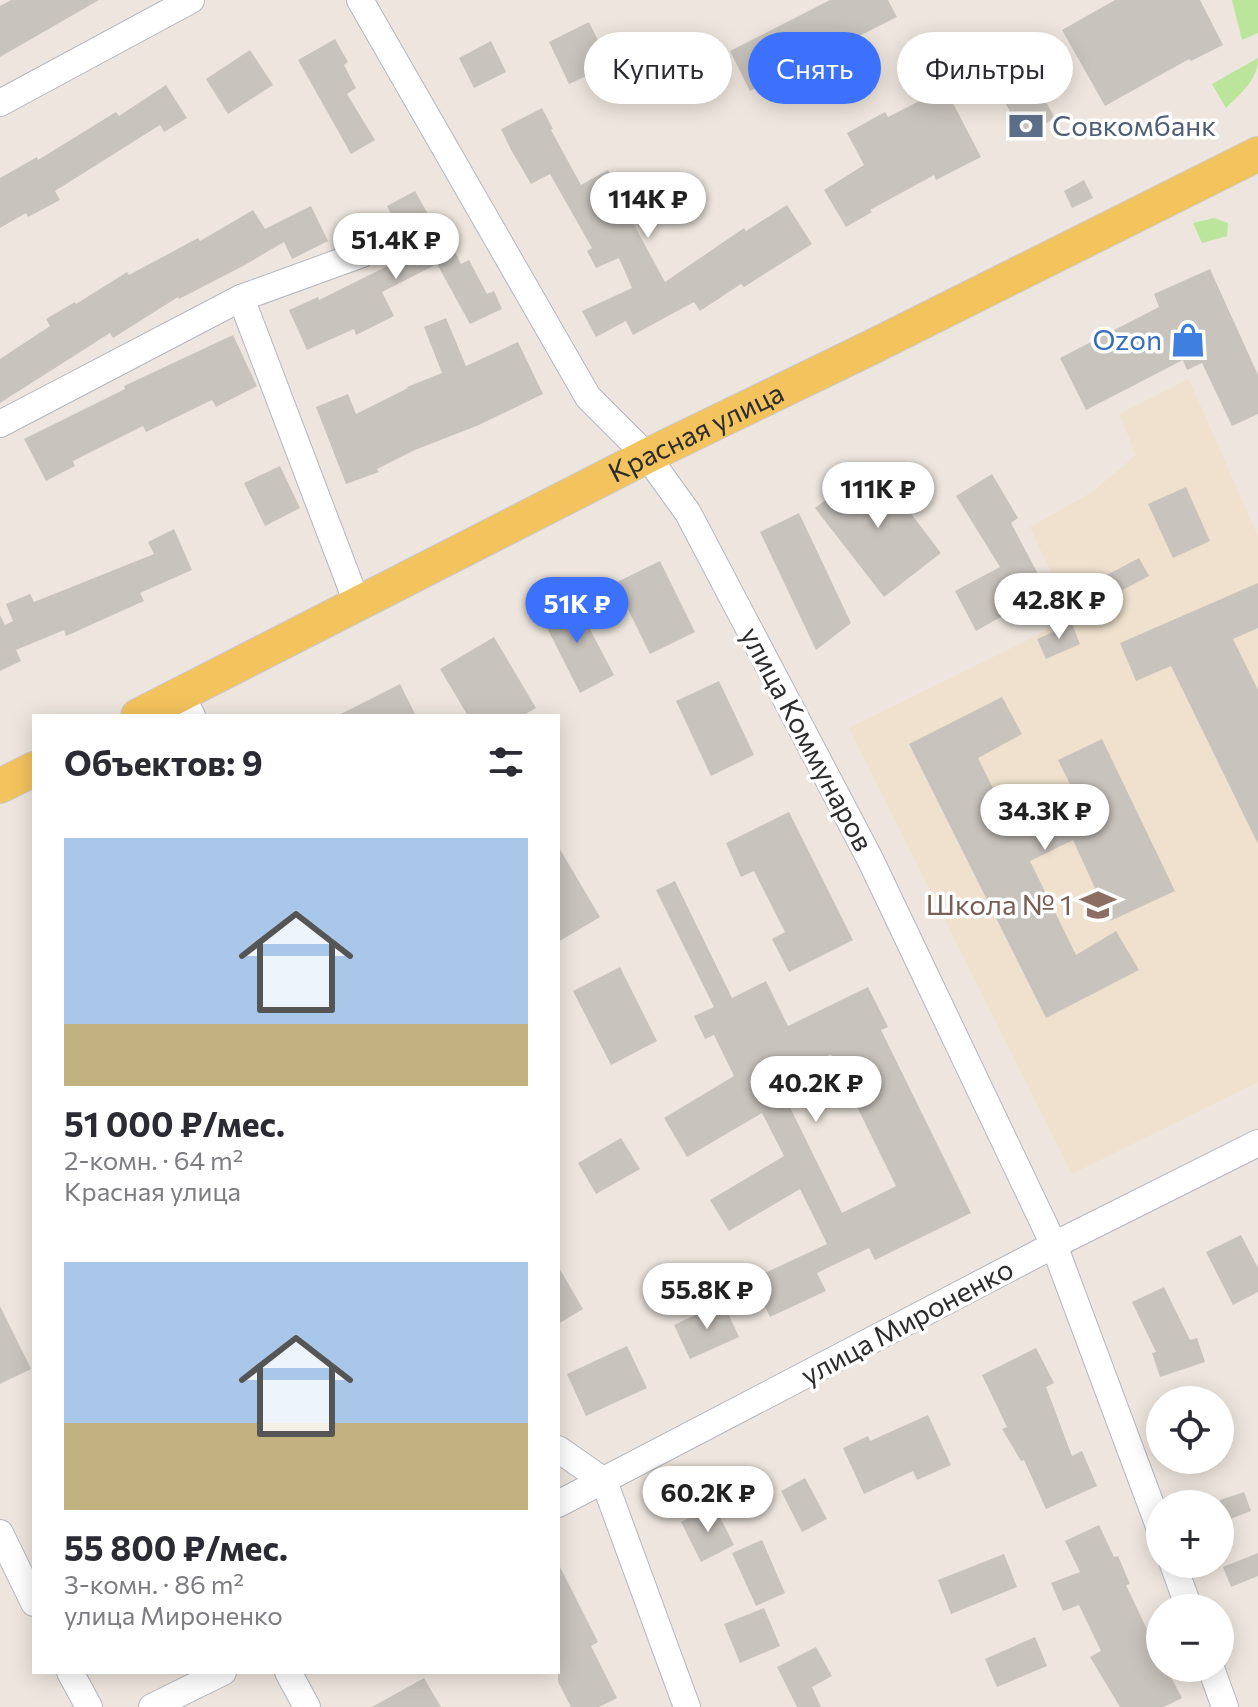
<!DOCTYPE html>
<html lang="ru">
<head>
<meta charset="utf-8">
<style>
	:root { --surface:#fff; --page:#f2f2f3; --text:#2b2b33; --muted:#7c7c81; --accent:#3c71fd }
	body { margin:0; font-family:Commissioner,sans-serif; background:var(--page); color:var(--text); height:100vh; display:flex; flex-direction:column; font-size:30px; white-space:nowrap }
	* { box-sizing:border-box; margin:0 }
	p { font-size:26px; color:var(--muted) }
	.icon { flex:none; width:44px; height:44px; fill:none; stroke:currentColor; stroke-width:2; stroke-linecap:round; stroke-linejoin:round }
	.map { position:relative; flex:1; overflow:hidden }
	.details { position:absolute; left:32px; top:714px; width:528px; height:960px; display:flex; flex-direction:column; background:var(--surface); border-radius:0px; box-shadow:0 4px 20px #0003 }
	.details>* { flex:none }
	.banner { position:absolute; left:584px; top:32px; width:554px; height:72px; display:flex; gap:16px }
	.buttons { position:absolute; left:1146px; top:1386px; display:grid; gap:16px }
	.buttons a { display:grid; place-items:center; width:88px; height:88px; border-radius:50%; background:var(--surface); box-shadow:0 4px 20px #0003; font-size:40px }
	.price { position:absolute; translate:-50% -68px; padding:0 18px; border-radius:28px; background:#fff; color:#222; font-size:26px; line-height:52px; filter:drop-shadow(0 2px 4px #0008) }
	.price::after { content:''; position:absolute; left:50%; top:48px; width:24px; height:18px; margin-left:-12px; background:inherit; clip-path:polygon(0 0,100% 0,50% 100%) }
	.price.current { background:var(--accent); color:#fff }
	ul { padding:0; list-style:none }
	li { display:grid; align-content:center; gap:16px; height:424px; padding:0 32px }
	li span { display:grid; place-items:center; height:248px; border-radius:0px; color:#555 }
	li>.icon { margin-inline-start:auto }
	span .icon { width:144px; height:144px; fill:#fffc; stroke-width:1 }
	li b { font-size:34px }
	h2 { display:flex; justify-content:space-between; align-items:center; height:96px; padding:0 32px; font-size:34px }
	.pill { padding:0 28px; border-radius:36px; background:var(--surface); box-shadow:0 4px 20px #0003; font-size:28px; line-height:72px }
	.pill.current { background:var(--accent); color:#fff }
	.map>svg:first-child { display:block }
</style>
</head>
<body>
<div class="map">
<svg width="1258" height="1707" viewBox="0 0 1258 1707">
	<rect width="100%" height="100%" fill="#eee6de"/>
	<!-- education -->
	<polygon fill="#efe1cd" points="1189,379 1258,536 1258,1082 1072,1174 849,728 1072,618 1030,527 1092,492 1136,455 1119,414"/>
	<!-- green -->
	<g fill="#bae59a">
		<polygon points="1232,0 1258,0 1258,33 1242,40"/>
		<path d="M1258,58C1258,80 1241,93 1226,108L1212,84Z"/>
		<polygon points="1214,218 1228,223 1227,236 1202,243 1193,223"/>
	</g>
	<!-- building -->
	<g fill="#c9c3bd" fill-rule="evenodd">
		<polygon points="11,0 99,0 0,57 0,6"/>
		<polygon points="830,0 888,0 897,17 750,91 730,51"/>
		<polygon points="1115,0 1200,0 1223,45 1191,61 1189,59 1105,106 1062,30"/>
		<polygon points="589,22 610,65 569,84 549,42"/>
		<polygon points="335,39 348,62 344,65 356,88 347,94 375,140 351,154 298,60"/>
		<polygon points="491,41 506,72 474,88 459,58"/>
		<polygon points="250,50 273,85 228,114 206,79"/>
		<polygon points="1030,74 1055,118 1024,136 999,92"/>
		<polygon points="166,85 187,118 164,132 160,125 55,191 60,200 28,217 26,213 0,228 0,178 37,157 38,160 116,112 119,116"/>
		<polygon points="945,88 981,157 936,180 934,175 870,210 872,212 846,227 824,190 864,165 847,133 885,112 888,117"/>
		<polygon points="542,108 553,129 551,130 581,185 608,170 629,208 626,210 665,282 744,228 746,231 787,205 812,244 744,287 741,284 700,311 694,302 633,335 626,321 596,337 582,311 632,288 619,258 596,268 587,251 592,248 550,174 531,184 511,150 501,129"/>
		<polygon points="1084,180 1093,198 1072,208 1064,191"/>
		<polygon points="415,191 433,223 439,220 461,264 469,260 487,294 494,291 502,309 470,324 437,264 382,292 394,316 356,335 354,329 307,350 289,310 318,297 319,300 402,259 394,243 404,238 387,206"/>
		<polygon points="311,206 328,241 292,259 284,242 243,266 179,299 178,297 113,338 110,333 0,403 0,359 50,326 46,319 75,302 76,304 127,272 129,275 198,238 200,241 253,210 265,229"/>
		<polygon points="1210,269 1258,375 1258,414 1232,426 1202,363 1187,370 1183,360 1086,410 1060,358 1159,307 1154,294"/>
		<polygon points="446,318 466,366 518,342 543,394 479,425 415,450 377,469 379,472 346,484 316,407 348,394 356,414 408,388 407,387 442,373 424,327"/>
		<polygon points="233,335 257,386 216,407 212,400 146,432 143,426 73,461 75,466 46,481 24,439 125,389 124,386"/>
		<polygon points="873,464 941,553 884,597 815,508"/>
		<polygon points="280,466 300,508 265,526 244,483"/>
		<polygon points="992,474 1018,518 1011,523 1047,591 976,631 955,591 1000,567 956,496"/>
		<polygon points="1186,487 1210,541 1173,558 1148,504"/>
		<polygon points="799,513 851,623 816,650 760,532"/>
		<polygon points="174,529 192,570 140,593 144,601 66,636 64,630 16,650 21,661 0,671 0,615 5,625 13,621 6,604 30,594 34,602 154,554 148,542"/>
		<polygon points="1139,558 1149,576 1115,594 1105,576"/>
		<polygon points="660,561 695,632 650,654 615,583"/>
		<polygon points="1258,583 1258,628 1233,639 1258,690 1258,844 1171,666 1136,681 1120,643"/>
		<polygon points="573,597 614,675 580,693 540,614"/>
		<polygon points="1072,624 1080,644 1046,659 1037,639"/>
		<polygon points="494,637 536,708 522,716 468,716 440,669"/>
		<polygon points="719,681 754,755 711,776 676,701"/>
		<polygon points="400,684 416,716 337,716"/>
		<polygon points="1002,697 1022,734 978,758 1011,824 1074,792 1058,760 1102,739 1175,891 1110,921 1073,840 1030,861 1076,955 1116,931 1139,970 1046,1018 909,744"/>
		<polygon points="789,812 853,940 789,972 772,939 785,932 754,871 741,877 726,843"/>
		<polygon points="558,846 600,917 558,942"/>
		<path d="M675,881L732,998L766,981L788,1026L868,987L888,1027L881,1030L971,1213L875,1260L869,1248L817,1273L826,1291L770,1317L752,1279L827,1244L800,1189L729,1231L710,1200L784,1156L762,1113L687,1157L664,1118L734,1076L714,1035L705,1039L694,1016L714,1007L656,890ZM831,1054L896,1186L842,1213L777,1081Z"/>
		<polygon points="620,967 657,1041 611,1065 573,991"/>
		<polygon points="621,1138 640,1169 596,1194 578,1163"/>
		<polygon points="1241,1235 1258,1268 1258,1292 1233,1305 1206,1252"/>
		<polygon points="558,1266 583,1309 558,1324"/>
		<polygon points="1164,1287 1190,1340 1197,1338 1205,1362 1160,1377 1152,1353 1156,1352 1132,1302"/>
		<polygon points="723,1302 739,1337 690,1359 674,1325"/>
		<polygon points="0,1306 31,1369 0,1384"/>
		<polygon points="627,1346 647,1388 586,1416 567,1374"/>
		<polygon points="1036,1348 1054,1383 1046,1387 1072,1456 1082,1451 1097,1486 1046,1509 1024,1460 1021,1461 1002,1429 1007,1427 982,1375"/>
		<polygon points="928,1415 951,1465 917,1480 913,1471 864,1494 843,1448 868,1436 870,1441"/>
		<polygon points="805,1478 827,1519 802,1532 781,1491"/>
		<polygon points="1244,1492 1251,1511 1220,1523 1220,1500"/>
		<polygon points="714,1505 734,1545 701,1562 681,1522"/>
		<polygon points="1099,1525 1114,1557 1118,1556 1130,1584 1126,1585 1160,1657 1160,1668 1166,1668 1182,1698 1164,1707 1120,1707 1090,1657 1101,1651 1079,1605 1063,1611 1051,1583 1080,1572 1065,1541"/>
		<polygon points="762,1540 785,1593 756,1606 732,1553"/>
		<polygon points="1258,1553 1258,1576 1231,1587 1223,1567"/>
		<polygon points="1004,1554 1017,1587 951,1614 938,1580"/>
		<polygon points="558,1563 598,1642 591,1646 617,1698 599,1707 571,1707 558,1682"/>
		<polygon points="764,1608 780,1646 740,1663 724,1624"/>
		<polygon points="1035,1637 1047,1666 997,1687 985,1659"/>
		<polygon points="816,1647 832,1676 812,1687 821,1707 797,1707 777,1667"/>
		<polygon points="424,1678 441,1707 372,1707"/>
	</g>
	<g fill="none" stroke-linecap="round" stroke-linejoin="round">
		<!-- minor casing -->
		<g stroke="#b2b6c0" stroke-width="28">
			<g id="minor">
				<polyline points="360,0 588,397 647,456 688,513 870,859 1054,1245 1160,1529"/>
				<polyline points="0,103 191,0"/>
				<polyline points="241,298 357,603"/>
				<polyline points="0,424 241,298 362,254"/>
				<polyline points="181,694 192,716"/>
				<polyline points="558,1449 604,1481 687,1707"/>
				<polyline points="558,1504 1054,1245 1258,1143"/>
				<polyline points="0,1533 34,1603"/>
				<polyline points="1173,1564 1189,1608"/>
				<polyline points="1211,1668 1225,1707"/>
				<polyline points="70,1672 89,1707"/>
				<polyline points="288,1672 307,1707"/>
				<polyline points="152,1707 223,1672"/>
			</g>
		</g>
		<!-- major casing -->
		<g stroke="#c8c8c8" stroke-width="36">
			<g id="major">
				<path id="s1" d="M138,716L647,456L872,347L1258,154"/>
				<polyline points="0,786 34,769"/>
			</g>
		</g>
		<!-- minor -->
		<use href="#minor" stroke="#fff" stroke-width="26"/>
		<!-- major -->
		<use href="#major" stroke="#f3c35e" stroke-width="34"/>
	</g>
	<!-- icons -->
	<defs>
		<g id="bank-bare" transform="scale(2.76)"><path d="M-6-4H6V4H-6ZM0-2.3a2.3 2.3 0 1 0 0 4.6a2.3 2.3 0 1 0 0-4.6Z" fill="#5c6f8a" stroke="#fff" stroke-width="2.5" paint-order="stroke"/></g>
		<g id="shop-bare" transform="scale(2.76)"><path d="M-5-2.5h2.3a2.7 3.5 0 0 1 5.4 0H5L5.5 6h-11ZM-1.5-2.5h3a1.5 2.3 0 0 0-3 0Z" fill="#3f7fe0" stroke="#fff" stroke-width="2.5" paint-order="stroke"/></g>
		<g id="school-bare" transform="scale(2.76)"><path d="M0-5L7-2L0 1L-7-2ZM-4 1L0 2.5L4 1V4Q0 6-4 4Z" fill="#8d6e63" stroke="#fff" stroke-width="2.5" paint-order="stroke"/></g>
	</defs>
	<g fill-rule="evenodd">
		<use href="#bank-bare" x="1026" y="126"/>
		<use href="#shop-bare" x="1188" y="340"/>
		<use href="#school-bare" x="1098" y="905"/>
	</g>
	<g text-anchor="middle" stroke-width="7" stroke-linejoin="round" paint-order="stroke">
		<!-- service labels -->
		<g font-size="28" fill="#4e5e75" stroke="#fff" text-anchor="start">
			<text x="1052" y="136">Совкомбанк</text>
		</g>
		<!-- shop labels -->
		<g font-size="28" fill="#366cbe" stroke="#fff" text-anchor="end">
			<text x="1162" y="350">Ozon</text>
		</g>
		<!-- street labels -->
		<g font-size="28" fill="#2c2c2c" stroke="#fff">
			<text dy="10" stroke="none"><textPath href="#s1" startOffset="626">Красная улица</textPath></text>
			<text transform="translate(807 739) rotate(62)" y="10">улица Коммунаров</text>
			<text transform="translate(907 1322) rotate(-28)" y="10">улица Мироненко</text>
		</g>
		<!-- education labels -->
		<g font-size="28" fill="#785e54" stroke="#fff" text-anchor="end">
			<text x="1072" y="915">Школа № 1</text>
		</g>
	</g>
</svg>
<div class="buttons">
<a><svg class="icon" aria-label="locate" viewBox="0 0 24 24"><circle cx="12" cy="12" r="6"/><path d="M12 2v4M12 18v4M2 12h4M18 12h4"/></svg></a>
<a>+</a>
<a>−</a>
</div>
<b class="price" style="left:648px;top:240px">114K ₽</b>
<b class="price" style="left:396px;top:281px">51.4K ₽</b>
<b class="price" style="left:878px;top:530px">111K ₽</b>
<b class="price" style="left:1059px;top:641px">42.8K ₽</b>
<b class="price current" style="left:577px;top:645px">51K ₽</b>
<b class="price" style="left:1045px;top:852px">34.3K ₽</b>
<b class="price" style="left:816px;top:1124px">40.2K ₽</b>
<b class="price" style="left:707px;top:1331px">55.8K ₽</b>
<b class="price" style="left:708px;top:1534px">60.2K ₽</b>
<div class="banner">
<a class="pill">Купить</a>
<a class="pill current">Снять</a>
<a class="pill">Фильтры</a>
</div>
<section class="details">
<h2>Объектов: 9<svg class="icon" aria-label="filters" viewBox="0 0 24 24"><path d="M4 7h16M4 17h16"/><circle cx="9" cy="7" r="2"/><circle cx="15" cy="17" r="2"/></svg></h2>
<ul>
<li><span style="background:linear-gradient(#a9c7e8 75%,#c2b280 0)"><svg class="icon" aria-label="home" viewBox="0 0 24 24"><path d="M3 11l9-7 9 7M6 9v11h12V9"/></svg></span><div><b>51 000 ₽/мес.</b><p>2-комн. · 64 m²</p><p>Красная улица</p></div></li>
<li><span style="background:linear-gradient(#a9c7e8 65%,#c2b280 0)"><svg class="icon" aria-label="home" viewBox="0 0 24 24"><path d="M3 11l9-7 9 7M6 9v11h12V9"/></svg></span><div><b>55 800 ₽/мес.</b><p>3-комн. · 86 m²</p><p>улица Мироненко</p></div></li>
</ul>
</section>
</div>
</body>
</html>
